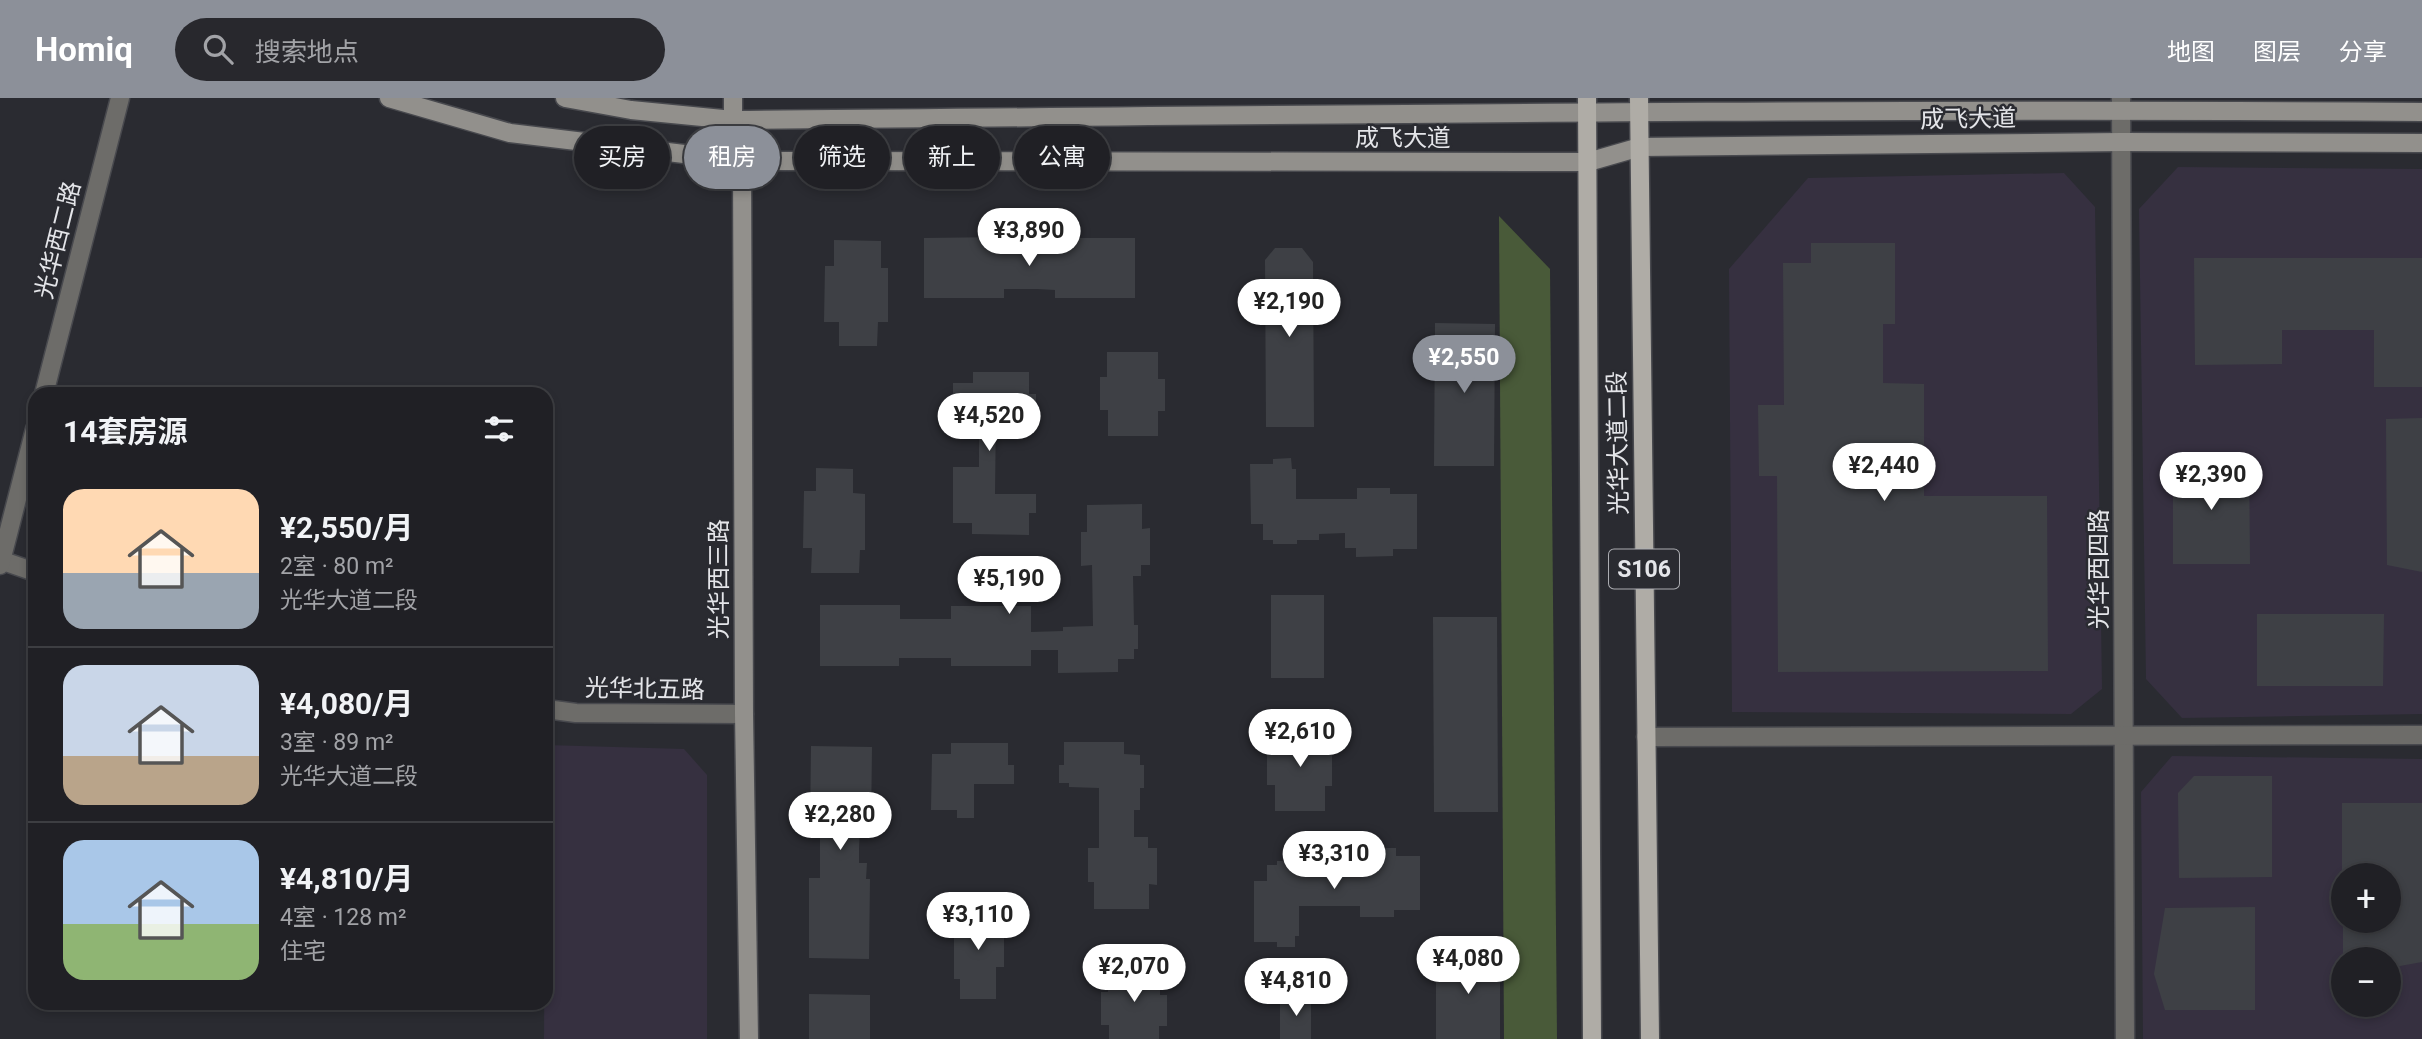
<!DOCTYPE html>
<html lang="zh">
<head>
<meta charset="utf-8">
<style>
	:root { --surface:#202025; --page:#28282d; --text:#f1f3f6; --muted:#a2a3a7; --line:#3d3e42; --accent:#8c9099 }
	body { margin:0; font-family:Roboto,"Noto Sans SC",sans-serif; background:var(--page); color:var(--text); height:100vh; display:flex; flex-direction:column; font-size:26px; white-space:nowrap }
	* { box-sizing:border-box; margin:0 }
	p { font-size:23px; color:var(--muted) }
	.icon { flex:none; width:38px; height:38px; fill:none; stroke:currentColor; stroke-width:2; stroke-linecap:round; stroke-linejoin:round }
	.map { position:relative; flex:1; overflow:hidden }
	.side { position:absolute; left:28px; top:289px; width:525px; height:623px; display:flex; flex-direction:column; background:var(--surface); border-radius:21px; box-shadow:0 4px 10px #0003,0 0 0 2px var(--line) }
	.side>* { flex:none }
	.banner { position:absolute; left:574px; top:28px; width:665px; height:63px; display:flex; gap:14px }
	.buttons { position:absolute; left:2331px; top:765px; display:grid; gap:14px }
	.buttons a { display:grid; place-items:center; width:70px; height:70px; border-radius:50%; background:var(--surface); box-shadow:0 4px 10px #0003,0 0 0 2px var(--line); font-size:35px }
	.price { position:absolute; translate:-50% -60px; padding:0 16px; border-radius:24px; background:#fff; color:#222; font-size:23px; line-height:46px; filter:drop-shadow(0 2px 4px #0008) }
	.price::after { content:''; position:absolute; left:50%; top:42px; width:21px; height:16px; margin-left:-10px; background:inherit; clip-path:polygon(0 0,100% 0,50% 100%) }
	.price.on { background:var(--accent); color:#fff }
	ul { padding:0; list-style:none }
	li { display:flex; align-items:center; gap:21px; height:175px; padding:0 35px }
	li+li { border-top:2px solid var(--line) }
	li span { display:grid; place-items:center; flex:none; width:196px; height:140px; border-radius:21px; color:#555 }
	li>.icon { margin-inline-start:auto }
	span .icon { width:84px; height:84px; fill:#fffc; stroke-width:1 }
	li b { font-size:30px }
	h2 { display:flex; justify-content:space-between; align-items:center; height:84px; padding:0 35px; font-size:30px }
	.chip { padding:0 24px; border-radius:32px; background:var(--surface); box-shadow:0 4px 10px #0003,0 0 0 2px var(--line); font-size:24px; line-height:63px }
	.chip.on { background:var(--accent); color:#fff }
	header { display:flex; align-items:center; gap:42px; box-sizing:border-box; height:98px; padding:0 35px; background:var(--accent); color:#fff }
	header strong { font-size:33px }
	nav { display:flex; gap:38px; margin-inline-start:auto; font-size:24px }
	.search { width:490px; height:63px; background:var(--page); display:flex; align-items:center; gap:18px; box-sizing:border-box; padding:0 24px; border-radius:38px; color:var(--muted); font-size:26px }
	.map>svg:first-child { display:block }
</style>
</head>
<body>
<header>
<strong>Homiq</strong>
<div class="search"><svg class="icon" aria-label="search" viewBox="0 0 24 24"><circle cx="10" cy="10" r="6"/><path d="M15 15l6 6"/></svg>搜索地点</div>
<nav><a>地图</a><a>图层</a><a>分享</a></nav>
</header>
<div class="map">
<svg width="2422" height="941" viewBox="0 0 2422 941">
	<rect width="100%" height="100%" fill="#2a2b31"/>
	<!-- commercial -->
	<g fill="#363040" fill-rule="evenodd">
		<polygon points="2178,69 2422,71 2422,616 2182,620 2146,581 2139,111"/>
		<polygon points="2064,75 2095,109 2102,591 2071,616 1732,614 1729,171 1808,80"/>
		<polygon points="546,647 684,651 707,677 707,941 544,941"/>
		<path d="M2172,658L2422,661V941H2143L2141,694ZM2343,777H2389V822H2343ZM2343,861H2389V906H2343Z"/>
	</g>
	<!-- green -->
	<polygon fill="#495a39" points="1499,118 1550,171 1557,941 1504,941"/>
	<!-- building -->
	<g fill="#3e4045">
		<polygon points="1004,139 1005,153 1056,153 1056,140 1135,140 1135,200 1055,200 1055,192 1037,191 1004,191 1004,200 924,200 924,140"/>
		<polygon points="834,142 881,143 881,170 888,170 888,224 878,224 877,248 839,248 839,224 824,224 825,168 834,168"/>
		<polygon points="1811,145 1895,145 1895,226 1883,226 1883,285 1924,286 1924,398 2047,398 2048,573 1778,574 1777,378 1759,378 1758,307 1784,307 1783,165 1811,165"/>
		<polygon points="1275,150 1302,150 1313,164 1314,329 1266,329 1265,162"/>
		<polygon points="2194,160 2422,160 2422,289 2374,289 2374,232 2282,232 2282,266 2195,267"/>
		<polygon points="1435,225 1495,226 1494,368 1434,368"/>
		<polygon points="1107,254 1158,254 1158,281 1165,281 1165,313 1158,313 1158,338 1108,338 1108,312 1100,312 1100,279 1107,279"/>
		<polygon points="973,274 1029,274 1029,296 1036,296 1036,315 996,315 995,396 1036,396 1036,415 1029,415 1029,437 972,436 972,425 953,425 953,369 979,369 979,341 953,341 953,285 973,285"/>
		<polygon points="2422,320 2422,474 2387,467 2386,321"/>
		<polygon points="1291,360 1292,371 1296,371 1296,401 1357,401 1357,390 1390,390 1390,396 1417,396 1417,451 1393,451 1393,458 1356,459 1356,450 1345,450 1345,435 1319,436 1319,442 1297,442 1297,446 1273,446 1273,442 1263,442 1263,426 1251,426 1250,366 1273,366 1273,361"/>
		<polygon points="2173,361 2249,361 2250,466 2173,466"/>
		<polygon points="816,370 853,371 853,395 865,396 865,452 860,452 859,475 811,475 812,450 803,450 804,393 816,393"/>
		<polygon points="1142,406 1142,431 1150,430 1150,467 1141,467 1141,478 1133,478 1134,527 1138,527 1138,551 1134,551 1134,561 1118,561 1118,574 1058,575 1058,552 1031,552 1031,568 951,568 951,560 899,560 899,568 820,568 820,507 900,507 900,521 951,521 951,508 1031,508 1031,534 1063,533 1063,529 1093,528 1092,467 1081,468 1081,434 1087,434 1087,407"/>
		<rect x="1271" y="497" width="53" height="83"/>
		<polygon points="2257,516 2384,516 2383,588 2257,588"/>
		<polygon points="1433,519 1497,519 1498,714 1434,714"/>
		<polygon points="1325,629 1325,657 1332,657 1332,688 1325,688 1325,713 1275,713 1275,687 1267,687 1267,654 1274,654 1274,630"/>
		<polygon points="1064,644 1124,644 1124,656 1140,657 1140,667 1144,667 1144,690 1140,690 1140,712 1134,712 1134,739 1148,739 1148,750 1157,750 1157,787 1149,786 1149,811 1094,811 1094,784 1088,784 1088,750 1099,750 1099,690 1069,689 1069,685 1059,685 1059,667 1064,667"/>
		<polygon points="951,645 1008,645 1008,667 1014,667 1014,686 974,686 974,720 957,720 957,712 931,712 932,656 951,656"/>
		<polygon points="811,648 872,649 871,730 860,730 859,751 859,765 867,765 866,781 870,781 869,861 809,860 809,780 820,780 820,730 810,730"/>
		<polygon points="2194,678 2272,678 2272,779 2179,780 2178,695"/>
		<polygon points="2342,705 2422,705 2422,864 2389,870 2389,861 2343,861 2343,822 2389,822 2389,777 2342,777"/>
		<polygon points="1359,750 1396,750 1396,758 1420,758 1420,812 1394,812 1394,819 1360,819 1360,808 1299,808 1299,838 1295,838 1295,849 1277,849 1277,844 1254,844 1254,783 1267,783 1267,767 1277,767 1277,763 1300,763 1300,767 1322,767 1322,773 1349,773 1349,759 1359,759"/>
		<polygon points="961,807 998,807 998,839 1004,839 1004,869 996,869 996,901 960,901 960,881 954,881 954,824 961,824"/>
		<polygon points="2255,809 2255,912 2165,912 2154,876 2165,810"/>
		<rect x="1436" y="855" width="64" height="86"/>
		<polygon points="1108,870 1160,870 1160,897 1167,897 1167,928 1159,928 1159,941 1109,941 1109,927 1101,927 1101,894 1108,894"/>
		<polygon points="809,896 870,897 870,941 809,941"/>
		<rect x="1280" y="899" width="31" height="42"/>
	</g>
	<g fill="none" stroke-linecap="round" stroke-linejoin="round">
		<!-- street casing -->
		<g stroke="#48494e" stroke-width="21">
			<g id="street">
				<polyline points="2121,0 2125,941"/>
				<polyline points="44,296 120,0"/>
				<polyline points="0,462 35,474"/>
				<polyline points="0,467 35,331"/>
				<polyline points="546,611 576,615 744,616"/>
				<polyline points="1646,639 2422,637"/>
			</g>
		</g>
		<!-- secondary casing -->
		<g stroke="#48494e" stroke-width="21">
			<g id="secondary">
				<polyline points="389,0 510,35 742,63 1588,64 1640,49 2121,44 2422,45"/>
				<path d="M565,0L631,12L733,22C1296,17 1859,10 2422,14"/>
				<polyline points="733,0 733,22 742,63 744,616 749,941"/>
			</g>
		</g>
		<!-- primary casing -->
		<g stroke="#48494e" stroke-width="21">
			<g id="primary">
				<polyline points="1587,0 1592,941"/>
				<polyline points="1639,0 1650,941"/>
			</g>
		</g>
		<!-- street -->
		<use href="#street" stroke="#6d6c69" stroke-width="18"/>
		<!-- secondary -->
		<use href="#secondary" stroke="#92908c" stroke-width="18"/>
		<!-- primary -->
		<use href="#primary" stroke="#afaca6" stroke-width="18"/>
	</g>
	<g text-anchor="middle" stroke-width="5" stroke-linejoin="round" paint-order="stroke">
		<!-- shield labels -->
		<rect fill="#2a2b31" stroke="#acadb2" stroke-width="2" x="1609" y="451.5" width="70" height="39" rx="5"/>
		<g font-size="23" font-weight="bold" fill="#e4e5e9">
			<text x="1644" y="479">S106</text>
		</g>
		<!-- street labels -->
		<g font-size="24" fill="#e4e5e9" stroke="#2a2b31">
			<text transform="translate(1968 21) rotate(-1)" y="8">成飞大道</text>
			<text x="1403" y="48">成飞大道</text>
			<text transform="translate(58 142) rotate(-76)" y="8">光华西二路</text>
			<text transform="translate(1618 345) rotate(-91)" y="8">光华大道二段</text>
			<text transform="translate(2099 471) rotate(-90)" y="8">光华西四路</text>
			<text transform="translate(719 481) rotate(-90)" y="8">光华西三路</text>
			<text transform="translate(645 591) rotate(1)" y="8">光华北五路</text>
		</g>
	</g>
</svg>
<div class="buttons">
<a>+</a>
<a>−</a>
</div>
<b class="price" style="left:1029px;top:170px">¥3,890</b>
<b class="price" style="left:1289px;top:241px">¥2,190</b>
<b class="price on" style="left:1464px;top:297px">¥2,550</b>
<b class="price" style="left:989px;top:355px">¥4,520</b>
<b class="price" style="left:1884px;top:405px">¥2,440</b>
<b class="price" style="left:2211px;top:414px">¥2,390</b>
<b class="price" style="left:1009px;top:518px">¥5,190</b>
<b class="price" style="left:1300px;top:671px">¥2,610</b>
<b class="price" style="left:840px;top:754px">¥2,280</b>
<b class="price" style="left:1334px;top:793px">¥3,310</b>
<b class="price" style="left:978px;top:854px">¥3,110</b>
<b class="price" style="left:1468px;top:898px">¥4,080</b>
<b class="price" style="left:1134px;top:906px">¥2,070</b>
<b class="price" style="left:1296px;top:920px">¥4,810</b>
<div class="banner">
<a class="chip">买房</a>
<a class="chip on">租房</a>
<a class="chip">筛选</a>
<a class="chip">新上</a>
<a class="chip">公寓</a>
</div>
<section class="side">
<h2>14套房源<svg class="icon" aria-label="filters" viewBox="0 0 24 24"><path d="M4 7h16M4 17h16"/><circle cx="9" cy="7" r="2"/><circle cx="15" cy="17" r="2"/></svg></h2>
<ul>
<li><span style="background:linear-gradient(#ffd9b3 60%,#9aa5b1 0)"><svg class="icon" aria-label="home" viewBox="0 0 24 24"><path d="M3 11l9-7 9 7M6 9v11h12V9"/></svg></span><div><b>¥2,550/月</b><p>2室 · 80 m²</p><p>光华大道二段</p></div></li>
<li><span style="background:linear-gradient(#c9d6e8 65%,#b9a48a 0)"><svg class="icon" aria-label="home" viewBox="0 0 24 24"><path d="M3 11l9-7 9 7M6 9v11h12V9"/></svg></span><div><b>¥4,080/月</b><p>3室 · 89 m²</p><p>光华大道二段</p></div></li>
<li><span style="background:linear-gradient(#a9c7e8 60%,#8fb573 0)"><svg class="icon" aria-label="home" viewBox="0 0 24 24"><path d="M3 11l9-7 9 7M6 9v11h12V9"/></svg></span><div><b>¥4,810/月</b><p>4室 · 128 m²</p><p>住宅</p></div></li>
</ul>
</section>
</div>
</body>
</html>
